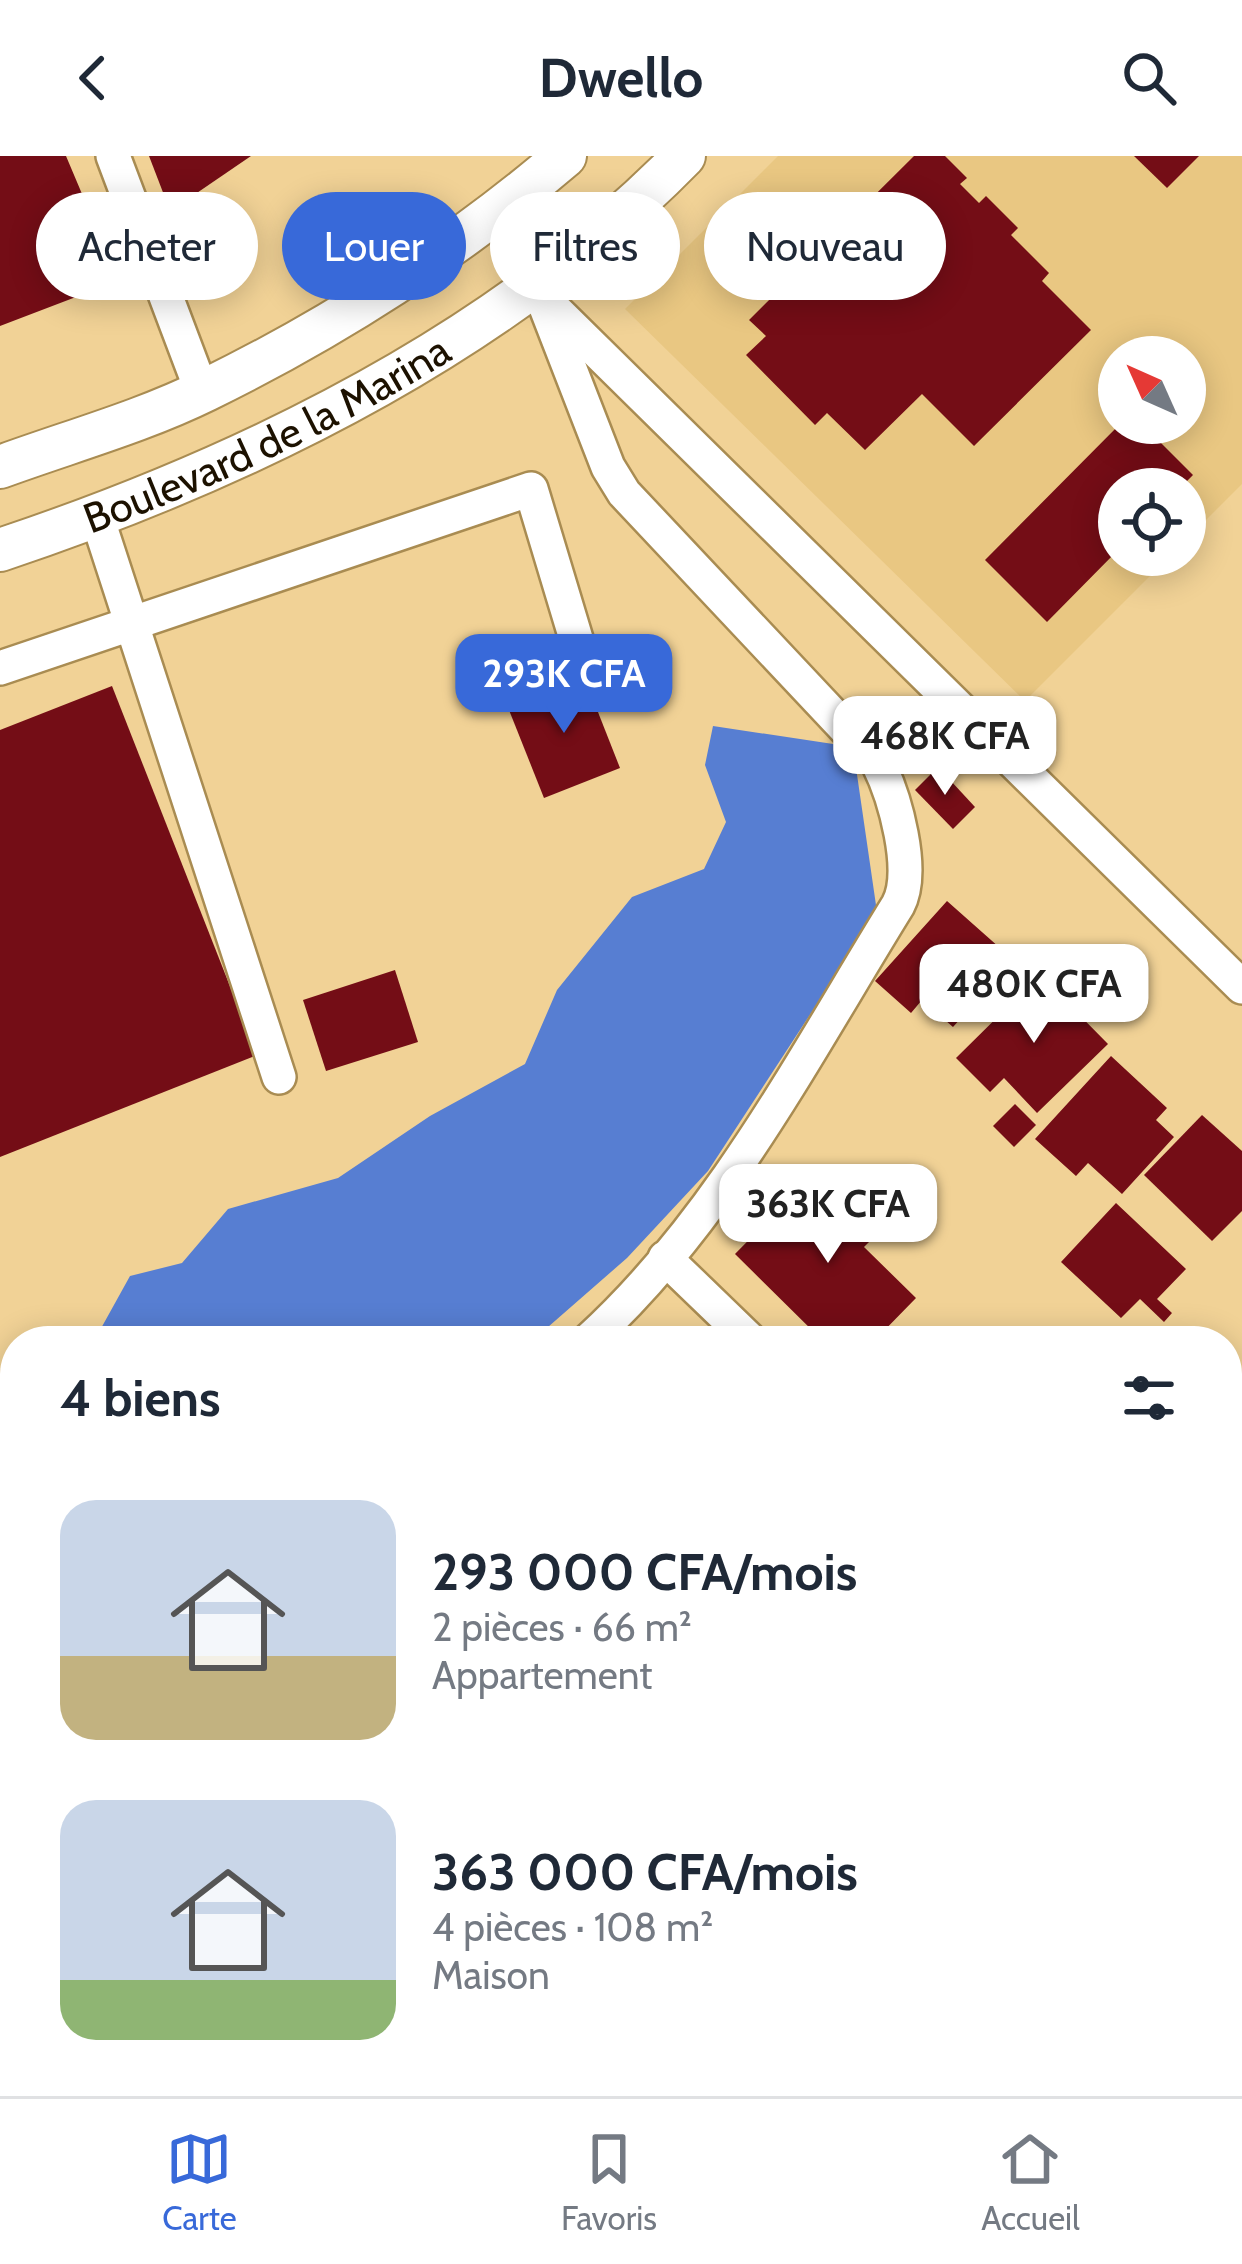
<!DOCTYPE html>
<html lang="fr">
<head>
<meta charset="utf-8">
<style>
	:root { --surface:#fff; --page:#f2f2f3; --text:#1f2937; --muted:#747a83; --line:#e0e1e3; --accent:#3869d9 }
	body { margin:0; font-family:Cabin,sans-serif; background:var(--page); color:var(--text); height:100vh; display:flex; flex-direction:column; font-size:45px; white-space:nowrap }
	* { box-sizing:border-box; margin:0 }
	p { font-size:39px; color:var(--muted) }
	.icon { flex:none; width:66px; height:66px; fill:none; stroke:currentColor; stroke-width:2; stroke-linecap:round; stroke-linejoin:round }
	.map { position:relative; flex:1; overflow:hidden }
	.side { position:absolute; left:0px; top:1170px; width:1242px; height:771px; display:flex; flex-direction:column; background:var(--surface); border-radius:48px 48px 0 0; box-shadow:0 6px 30px #0003 }
	.side>* { flex:none }
	.top-card { position:absolute; left:36px; top:36px; width:1170px; height:108px; display:flex; gap:24px }
	.needle { width:78px; rotate:315deg }
	.controls { position:absolute; left:1098px; top:180px; display:grid; gap:24px }
	.controls a { display:grid; place-items:center; width:108px; height:108px; border-radius:50%; background:var(--surface); box-shadow:0 6px 30px #0003; font-size:60px }
	.price { position:absolute; translate:-50% -102px; padding:0 27px; border-radius:24px; background:#fff; color:#222; font-size:39px; line-height:78px; filter:drop-shadow(0 3px 6px #0008) }
	.price::after { content:''; position:absolute; left:50%; top:72px; width:36px; height:27px; margin-left:-18px; background:inherit; clip-path:polygon(0 0,100% 0,50% 100%) }
	.price.selected { background:var(--accent); color:#fff }
	ul { padding:0; list-style:none }
	li { display:flex; align-items:center; gap:36px; height:300px; padding:0 60px }
	li span { display:grid; place-items:center; flex:none; width:336px; height:240px; border-radius:36px; color:#555 }
	li>.icon { margin-inline-start:auto }
	span .icon { width:144px; height:144px; fill:#fffc; stroke-width:1 }
	li b { font-size:51px }
	h2 { display:flex; justify-content:space-between; align-items:center; height:144px; padding:0 60px; font-size:51px }
	.tag { padding:0 42px; border-radius:54px; background:var(--surface); box-shadow:0 6px 30px #0003; font-size:42px; line-height:108px }
	.tag.selected { background:var(--accent); color:#fff }
	header { display:flex; justify-content:space-between; align-items:center; height:156px; padding:0 60px; background:var(--surface); font-size:54px; font-weight:700 }
	.menu { display:flex; justify-content:space-around; align-items:center; height:168px; border-top:3px solid var(--line); background:var(--surface); font-size:33px; color:var(--muted) }
	.menu a { display:grid; justify-items:center; gap:6px }
	.menu .selected { color:var(--accent) }
	.map>svg:first-child { display:block }
</style>
</head>
<body>
<header><svg class="icon" aria-label="back" viewBox="0 0 24 24"><path d="M15 5l-7 7 7 7"/></svg>Dwello<svg class="icon" aria-label="search" viewBox="0 0 24 24"><circle cx="10" cy="10" r="6"/><path d="M15 15l6 6"/></svg></header>
<div class="map">
<svg width="1242" height="1940" viewBox="0 0 1242 1940">
	<rect width="100%" height="100%" fill="#f1d296"/>
	<!-- built -->
	<path fill="#e9c782" fill-rule="evenodd" d="M778,0H1242V328L1185,385V333H1119V399H1171L1025,545L625,153ZM1119,201H1185V267H1119Z"/>
	<!-- green -->
	<g fill="#9dcb9b">
		<polygon points="0,1471 15,1484 15,1926 507,1926 523,1940 0,1940"/>
		<polygon points="1227,1829 1242,1844 1242,1940 842,1940 828,1926 1227,1926"/>
	</g>
	<!-- water -->
	<polygon fill="#577ed2" points="713,570 853,591 877,756 708,1015 627,1102 532,1185 94,1185 130,1120 182,1107 228,1053 338,1022 430,960 525,908 557,834 632,741 704,713 726,666 705,609"/>
	<!-- building -->
	<g fill="#740d16">
		<polygon points="0,0 66,0 85,45 57,57 89,136 0,170"/>
		<polygon points="149,0 251,0 191,41 164,39"/>
		<polygon points="914,0 945,0 967,22 960,28 979,47 986,40 1018,72 1011,79 1049,117 1042,125 1091,174 974,290 922,238 865,294 827,257 815,269 746,199 766,180 749,164"/>
		<polygon points="1134,0 1199,0 1167,32"/>
		<polygon points="1121,267 1141,267 1193,319 1179,333 1119,333 1119,393 1047,466 985,404"/>
		<polygon points="583,518 620,612 544,642 507,549"/>
		<polygon points="112,530 257,899 0,1001 0,574"/>
		<polygon points="938,611 975,651 953,673 915,634"/>
		<polygon points="947,745 1000,792 994,799 1008,810 953,871 922,844 911,857 875,825"/>
		<polygon points="395,814 418,886 326,915 303,844"/>
		<polygon points="1040,819 1108,888 1037,957 1004,922 990,936 956,902"/>
		<polygon points="1111,900 1167,952 1156,964 1174,981 1122,1038 1088,1007 1076,1020 1035,983"/>
		<polygon points="1015,948 1036,969 1014,991 993,970"/>
		<polygon points="1202,959 1242,995 1242,1055 1212,1085 1144,1019"/>
		<polygon points="812,1020 861,1069 890,1039 903,1052 864,1091 916,1142 874,1185 823,1185 735,1098"/>
		<polygon points="1116,1047 1186,1113 1157,1143 1172,1157 1164,1166 1140,1143 1121,1162 1061,1106"/>
		<polygon points="1242,1453 1242,1575 1230,1588 1227,1469"/>
	</g>
	<g fill="none" stroke-linecap="round" stroke-linejoin="round">
		<!-- minor casing -->
		<g stroke="#a98c52" stroke-width="38">
			<g id="minor">
				<polyline points="113,0 202,236"/>
				<path d="M542,141L608,311L624,337L878,607C895,641 916,715 898,749C805,899 720,1065 588,1185"/>
				<polyline points="551,150 1242,831"/>
				<polyline points="97,361 279,921"/>
				<polyline points="0,512 531,333 580,496"/>
				<polyline points="665,1102 751,1185"/>
				<polyline points="637,1926 650,1940"/>
				<polyline points="770,1940 773,1926"/>
			</g>
		</g>
		<!-- major casing -->
		<g stroke="#a98c52" stroke-width="46">
			<g id="major">
				<path d="M0,311C68,286 141,266 206,234C333,172 458,92 565,0"/>
				<path id="s1" d="M0,394C248,311 499,189 684,0"/>
			</g>
		</g>
		<!-- minor -->
		<use href="#minor" stroke="#fff" stroke-width="33"/>
		<!-- major -->
		<use href="#major" stroke="#fff" stroke-width="42"/>
	</g>
	<g text-anchor="middle" stroke-width="12" stroke-linejoin="round" paint-order="stroke">
		<!-- street labels -->
		<g font-size="42" fill="#1c1100" stroke="#ffdfa2">
			<text dy="15" stroke="none"><textPath href="#s1" startOffset="291">Boulevard de la Marina</textPath></text>
		</g>
	</g>
</svg>
<div class="controls">
<a><svg class="needle" viewBox="-14 -14 28 28"><path d="M0-13l5 13h-10z" fill="#e53935"/><path d="M0 13l5-13h-10z" fill="#747a83"/></svg></a>
<a><svg class="icon" aria-label="locate" viewBox="0 0 24 24"><circle cx="12" cy="12" r="6"/><path d="M12 2v4M12 18v4M2 12h4M18 12h4"/></svg></a>
</div>
<b class="price selected" style="left:564px;top:580px">293K CFA</b>
<b class="price" style="left:945px;top:642px">468K CFA</b>
<b class="price" style="left:1034px;top:890px">480K CFA</b>
<b class="price" style="left:828px;top:1110px">363K CFA</b>
<div class="top-card">
<a class="tag">Acheter</a>
<a class="tag selected">Louer</a>
<a class="tag">Filtres</a>
<a class="tag">Nouveau</a>
</div>
<section class="side">
<h2>4 biens<svg class="icon" aria-label="filters" viewBox="0 0 24 24"><path d="M4 7h16M4 17h16"/><circle cx="9" cy="7" r="2"/><circle cx="15" cy="17" r="2"/></svg></h2>
<ul>
<li><span style="background:linear-gradient(#c9d6e8 65%,#c2b280 0)"><svg class="icon" aria-label="home" viewBox="0 0 24 24"><path d="M3 11l9-7 9 7M6 9v11h12V9"/></svg></span><div><b>293 000 CFA/mois</b><p>2 pièces · 66 m²</p><p>Appartement</p></div></li>
<li><span style="background:linear-gradient(#c9d6e8 75%,#8fb573 0)"><svg class="icon" aria-label="home" viewBox="0 0 24 24"><path d="M3 11l9-7 9 7M6 9v11h12V9"/></svg></span><div><b>363 000 CFA/mois</b><p>4 pièces · 108 m²</p><p>Maison</p></div></li>
</ul>
</section>
</div>
<nav class="menu">
<a class="selected"><svg class="icon" aria-label="map" viewBox="0 0 24 24"><path d="M3 6l6-2 6 2 6-2v14l-6 2-6-2-6 2zM9 4v14M15 6v14"/></svg>Carte</a>
<a><svg class="icon" aria-label="saved" viewBox="0 0 24 24"><path d="M7 4h10v16l-5-4-5 4z"/></svg>Favoris</a>
<a><svg class="icon" aria-label="home" viewBox="0 0 24 24"><path d="M3 11l9-7 9 7M6 9v11h12V9"/></svg>Accueil</a>
</nav>
</body>
</html>
